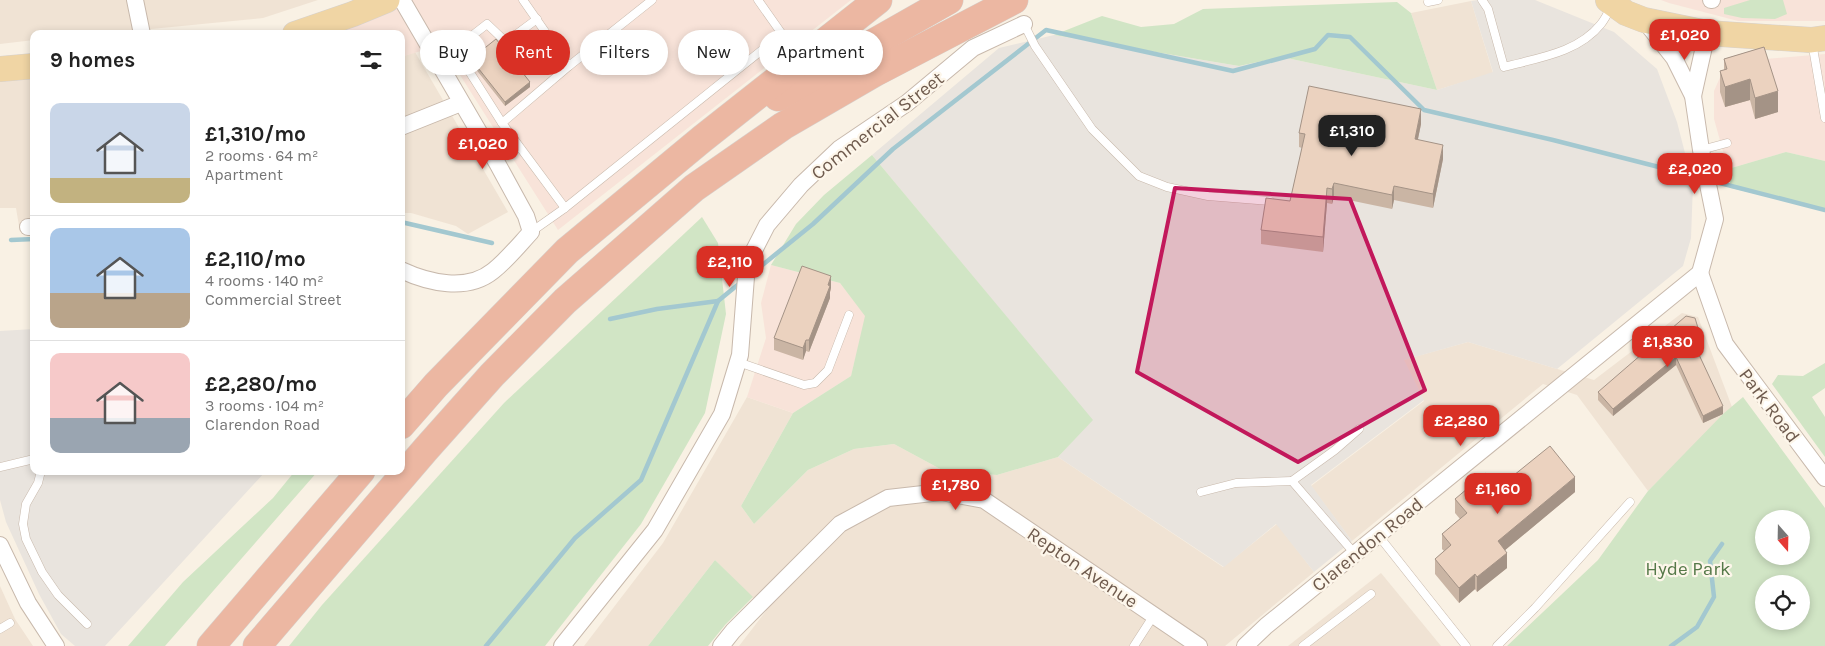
<!DOCTYPE html>
<html lang="en">
<head>
<meta charset="utf-8">
<style>
	:root { --surface:#fff; --page:#f2f2f2; --text:#222; --muted:#767676; --line:#e0e0e0; --accent:#d93025 }
	body { margin:0; font-family:Karla,sans-serif; background:var(--page); color:var(--text); height:100vh; display:flex; flex-direction:column; font-size:19px; white-space:nowrap }
	* { box-sizing:border-box; margin:0 }
	p { font-size:16px; color:var(--muted) }
	.icon { flex:none; width:28px; height:28px; fill:none; stroke:currentColor; stroke-width:2; stroke-linecap:round; stroke-linejoin:round }
	.map { position:relative; flex:1; overflow:hidden }
	.details { position:absolute; left:30px; top:30px; width:375px; height:445px; display:flex; flex-direction:column; background:var(--surface); border-radius:10px; box-shadow:0 2px 8px #0003 }
	.details>* { flex:none }
	.banner { position:absolute; left:420px; top:30px; width:475px; height:45px; display:flex; gap:10px }
	.needle { width:32px; rotate:160deg }
	.buttons { position:absolute; left:1755px; top:510px; display:grid; gap:10px }
	.buttons a { display:grid; place-items:center; width:55px; height:55px; border-radius:50%; background:var(--surface); box-shadow:0 2px 8px #0003; font-size:25px }
	.price { position:absolute; translate:-50% -42px; padding:0 11px; border-radius:10px; background:var(--accent); color:#fff; font-size:16px; line-height:32px; filter:drop-shadow(0 1px 2px #0008) }
	.price::after { content:''; position:absolute; left:50%; top:30px; width:15px; height:11px; margin-left:-8px; background:inherit; clip-path:polygon(0 0,100% 0,50% 100%) }
	.price.selected { background:#222; color:#fff }
	ul { padding:0; list-style:none }
	li { display:flex; align-items:center; gap:15px; height:125px; padding:0 20px }
	li+li { border-top:1px solid var(--line) }
	li span { display:grid; place-items:center; flex:none; width:140px; height:100px; border-radius:10px; color:#555 }
	li>.icon { margin-inline-start:auto }
	span .icon { width:60px; height:60px; fill:#fffc; stroke-width:1 }
	li b { font-size:21px }
	h2 { display:flex; justify-content:space-between; align-items:center; height:60px; padding:0 20px; font-size:21px }
	.chip { padding:0 18px; border-radius:22px; background:var(--surface); box-shadow:0 2px 8px #0003; font-size:18px; line-height:45px }
	.chip.selected { background:var(--accent); color:#fff }
	.map>svg:first-child { display:block }
</style>
</head>
<body>
<div class="map">
<svg width="1825" height="646" viewBox="0 0 1825 646">
	<rect width="100%" height="100%" fill="#f9f1e4"/>
	<!-- residential -->
	<g fill="#f0e3d4">
		<polygon points="0,0 318,0 263,18 100,34 34,34 34,40 0,44"/>
		<polygon points="1471,1 1493,73 1437,90 1411,13"/>
		<polygon points="415,52 508,212 468,234 456,226 411,213 401,213 401,57"/>
		<polygon points="34,75 34,231 20,232 16,208 0,208 0,78"/>
		<polygon points="1682,313 1698,317 1732,407 1648,491 1577,395 1543,384 1352,541 1311,486 1424,401 1403,360 1468,342 1594,380"/>
		<polygon points="747,397 793,413 741,506 754,524 808,470 854,449 894,444 944,471 997,475 1058,457 1223,567 1277,524 1314,572 1225,646 739,646 766,611 715,560 648,646 584,646 663,543"/>
		<polygon points="1381,573 1441,646 1288,646"/>
		<polygon points="0,586 15,619 33,646 0,646"/>
	</g>
	<!-- commercial -->
	<g fill="#f8e3d9">
		<polygon points="394,0 851,0 558,230 441,45 401,57 401,34 313,34"/>
		<polygon points="1661,0 1825,0 1825,21 1738,21 1669,3"/>
		<polygon points="1825,54 1825,161 1786,152 1728,169 1714,119 1714,91 1722,73 1742,61"/>
		<polygon points="771,265 840,283 866,316 851,376 793,413 747,397 766,338 761,303"/>
	</g>
	<!-- industrial -->
	<g fill="#e9e4de">
		<polygon points="1478,0 1535,0 1614,32 1657,69 1677,122 1693,184 1691,238 1683,266 1557,369 1468,342 1404,360 1424,400 1311,485 1352,541 1314,572 1276,524 1224,567 1058,457 1092,420 872,155 999,48 1054,35 1239,66 1282,57 1437,90 1493,72 1471,1"/>
		<polygon points="34,329 34,471 266,471 105,646 75,646 61,634 39,594 6,522 0,500 0,331"/>
	</g>
	<!-- green -->
	<g fill="#d1e5c5" fill-rule="evenodd">
		<polygon points="1750,0 1783,0 1787,14 1775,19 1742,18 1724,14 1724,8"/>
		<polygon points="1397,2 1411,13 1437,90 1282,57 1239,66 1054,35 1102,16 1141,27 1174,24 1203,9"/>
		<polygon points="1786,152 1825,161 1825,210 1731,188 1728,169"/>
		<polygon points="872,155 1093,420 1058,457 997,475 944,471 894,444 854,449 808,470 754,524 741,506 793,413 851,376 865,316 840,283 771,265 796,224 824,195"/>
		<polygon points="702,217 718,243 726,314 705,413 641,524 545,646 289,646 322,605 504,403"/>
		<polygon points="1825,363 1825,388 1812,397 1825,417 1825,457 1772,384 1778,375 1803,376"/>
		<path d="M1743,397L1825,508V646H1507L1598,560L1648,491L1723,414ZM1764,519H1801V556H1764ZM1764,584H1801V621H1764Z"/>
		<polygon points="295,471 318,471 165,646 128,646 183,582 273,498"/>
		<polygon points="715,560 753,597 725,625 708,646 648,646"/>
	</g>
	<g fill="none" stroke-linecap="round" stroke-linejoin="round">
		<!-- stream -->
		<g stroke="#a3c8d0" stroke-width="4.5">
			<polyline points="1712,181 1825,210"/>
			<polyline points="401,222 492,243"/>
			<polyline points="11,240 34,239"/>
			<polyline points="750,275 813,224 893,149 1046,30 1233,71 1315,49 1328,35 1350,37 1424,110 1553,140 1702,178"/>
			<polyline points="610,319 657,309 718,301"/>
			<polyline points="486,646 575,538 641,480 718,301 740,283"/>
			<polyline points="1671,646 1697,627 1714,597 1710,561 1722,544"/>
		</g>
		<!-- lane casing -->
		<g stroke="#c8b9ac" stroke-width="9">
			<g id="lane">
				<polyline points="523,0 569,66"/>
				<path d="M1482,0L1488,9L1504,67C1537,58 1578,53 1601,24C1605,19 1608,13 1611,7"/>
				<polyline points="1428,2 1438,0"/>
				<polyline points="537,19 506,42 487,24 455,49 502,123 565,208 782,34 758,0"/>
				<polyline points="1024,24 1035,46 1092,129 1139,176 1167,187 1208,196 1270,201"/>
				<polyline points="1812,42 1825,118"/>
				<polyline points="502,123 569,66 652,0"/>
				<polyline points="1701,150 1727,143"/>
				<polyline points="531,232 565,208"/>
				<polyline points="738,362 804,385 815,383 828,370 849,315"/>
				<polyline points="0,467 34,459"/>
				<polyline points="41,471 38,483 26,504 23,524 26,539 42,572 58,595 87,624"/>
				<polyline points="1201,492 1236,483 1292,481"/>
				<polyline points="1378,535 1466,646"/>
				<polyline points="1355,554 1292,481 1335,450 1359,429"/>
				<polyline points="0,629 10,623"/>
				<polyline points="1134,646 1154,615"/>
				<polyline points="1303,646 1371,594"/>
				<polyline points="1497,646 1535,608 1630,502"/>
			</g>
		</g>
		<!-- street casing -->
		<g stroke="#c8b9ac" stroke-width="18">
			<g id="street">
				<polyline points="135,0 142,34"/>
				<polyline points="1711,0 1712,0"/>
				<polyline points="1644,20 1674,58 1693,96 1701,150 1715,219 1700,273"/>
				<polyline points="1693,96 1707,33"/>
				<polyline points="401,127 461,103"/>
				<polyline points="28,227 34,227"/>
				<path d="M401,270C429,283 467,292 493,271C507,260 519,245 531,232L526,216L497,163L402,0"/>
				<polyline points="1700,273 1725,344 1825,478"/>
				<polyline points="0,545 28,603 56,646"/>
				<polyline points="562,646 655,530 722,414 740,355 747,264 767,225 801,185 839,149 907,103 973,48 1024,24"/>
				<polyline points="721,646 733,631 840,524 888,498 941,492 984,500 1199,646"/>
				<polyline points="1245,646 1266,626 1700,273"/>
			</g>
		</g>
		<!-- primary casing -->
		<g stroke="#d6d1cd" stroke-width="26">
			<g id="primary">
				<polyline points="1608,0 1626,13 1644,20 1707,33 1811,40 1825,38"/>
				<polyline points="295,34 353,14 387,0"/>
				<polyline points="0,69 34,66"/>
			</g>
		</g>
		<!-- highway casing -->
		<g stroke="#d6d1cd" stroke-width="29">
			<g id="highway">
				<polyline points="778,97 949,0"/>
				<polyline points="401,425 436,385 567,251 702,139 878,0"/>
				<polyline points="211,646 361,471"/>
				<polyline points="257,646 426,449 492,375 565,301 694,188 783,126 876,72 1014,0"/>
			</g>
		</g>
		<!-- lane -->
		<use href="#lane" stroke="#fff" stroke-width="8"/>
		<!-- street -->
		<use href="#street" stroke="#fff" stroke-width="16"/>
		<!-- primary -->
		<use href="#primary" stroke="#f0d5a4" stroke-width="25"/>
		<!-- highway -->
		<use href="#highway" stroke="#ecb7a2" stroke-width="28"/>
	</g>
	<!-- wall -->
	<g fill="#cab5a4">
		<polygon points="520,42 544,55 536,62 536,66 525,75 530,87 505,106 471,63 471,59 504,49"/>
		<polygon points="1764,47 1778,112 1755,119 1750,100 1725,107 1720,92 1720,71 1724,70 1724,59"/>
		<polygon points="1421,124 1418,139 1443,159 1433,208 1394,200 1392,209 1334,197 1332,204 1327,203 1323,252 1261,244 1261,230 1290,201 1302,148 1299,147 1299,133"/>
		<polygon points="831,288 830,292 830,298 809,352 806,351 803,360 774,350 774,338"/>
		<polygon points="1701,346 1697,349 1723,414 1703,423 1676,365 1613,416 1598,400 1598,392"/>
		<polygon points="1498,488 1575,492 1505,550 1507,568 1477,592 1475,589 1459,603 1435,574 1435,559 1444,551 1442,549 1442,534 1460,519 1455,513 1455,499"/>
	</g>
	<!-- shaded-wall -->
	<g fill="#a49386">
		<polygon points="544,50 544,55 534,63 534,59"/>
		<polygon points="536,62 536,66 522,77 522,72"/>
		<polygon points="1750,79 1750,100 1725,107 1725,87"/>
		<polygon points="530,82 530,87 505,106 505,102"/>
		<polygon points="1778,91 1778,112 1755,119 1755,98"/>
		<polygon points="1421,109 1421,124 1415,153 1415,139"/>
		<polygon points="1443,145 1443,159 1433,208 1433,194"/>
		<polygon points="1334,183 1334,197 1332,204 1332,189"/>
		<polygon points="1394,186 1394,200 1392,209 1392,195"/>
		<polygon points="1327,188 1327,203 1323,252 1323,237"/>
		<polygon points="831,276 831,288 830,292 830,298 809,352 809,340"/>
		<polygon points="1701,338 1701,346 1694,352 1694,344"/>
		<polygon points="806,340 806,351 803,360 803,348"/>
		<polygon points="1676,357 1676,365 1613,416 1613,409"/>
		<polygon points="1723,406 1723,414 1703,423 1703,416"/>
		<polygon points="1575,477 1575,492 1498,556 1498,541"/>
		<polygon points="1507,553 1507,568 1477,592 1477,577"/>
		<polygon points="1475,574 1475,589 1459,603 1459,588"/>
	</g>
	<!-- building -->
	<g fill="#ebd2bf" stroke="#a49386">
		<polygon points="531,33 544,50 534,59 536,62 522,72 530,82 505,102 471,59 496,39 504,49 518,39 520,42"/>
		<polygon points="1764,47 1778,91 1755,98 1750,79 1725,87 1720,71 1727,69 1724,59"/>
		<polygon points="1309,86 1421,109 1415,139 1443,145 1433,194 1394,186 1392,195 1334,183 1332,189 1327,188 1323,237 1261,230 1266,198 1290,201 1305,134 1299,133"/>
		<polygon points="802,266 831,276 828,285 830,286 809,340 806,340 803,348 774,338"/>
		<polygon points="1686,316 1695,318 1701,338 1694,344 1723,406 1703,416 1676,357 1613,409 1598,392"/>
		<polygon points="1550,446 1575,477 1498,541 1507,553 1477,577 1475,574 1459,588 1435,559 1451,545 1442,534 1467,513 1455,499 1486,473 1498,488"/>
	</g>
	<!-- marked area -->
	<path fill="#c2185b" fill-opacity="0.2" stroke="#c2185b" stroke-width="4" stroke-linejoin="round" d="M1175,188L1350,199L1425,390L1298,462L1137,372Z"/>
	<g text-anchor="middle" stroke-width="4.5" stroke-linejoin="round" paint-order="stroke">
		<!-- street labels -->
		<g font-size="19" fill="#6e5a4d" stroke="#fdf6ea">
			<text transform="translate(877 125) rotate(-38)" y="7">Commercial Street</text>
			<text transform="translate(1770 405) rotate(53)" y="7">Park Road</text>
			<text transform="translate(1367 544) rotate(-39)" y="7">Clarendon Road</text>
			<text transform="translate(1083 567) rotate(34)" y="7">Repton Avenue</text>
		</g>
		<!-- park labels -->
		<g font-size="19" fill="#567949" stroke="#fdf6ea">
			<text x="1688" y="575">Hyde Park</text>
		</g>
	</g>
</svg>
<div class="buttons">
<a><svg class="needle" viewBox="-14 -14 28 28"><path d="M0-13l5 13h-10z" fill="#e53935"/><path d="M0 13l5-13h-10z" fill="#767676"/></svg></a>
<a><svg class="icon" aria-label="locate" viewBox="0 0 24 24"><circle cx="12" cy="12" r="6"/><path d="M12 2v4M12 18v4M2 12h4M18 12h4"/></svg></a>
</div>
<b class="price" style="left:1685px;top:61px">£1,020</b>
<b class="price selected" style="left:1352px;top:157px">£1,310</b>
<b class="price" style="left:483px;top:170px">£1,020</b>
<b class="price" style="left:1695px;top:195px">£2,020</b>
<b class="price" style="left:730px;top:288px">£2,110</b>
<b class="price" style="left:1668px;top:368px">£1,830</b>
<b class="price" style="left:1461px;top:447px">£2,280</b>
<b class="price" style="left:956px;top:511px">£1,780</b>
<b class="price" style="left:1498px;top:515px">£1,160</b>
<div class="banner">
<a class="chip">Buy</a>
<a class="chip selected">Rent</a>
<a class="chip">Filters</a>
<a class="chip">New</a>
<a class="chip">Apartment</a>
</div>
<section class="details">
<h2>9 homes<svg class="icon" aria-label="filters" viewBox="0 0 24 24"><path d="M4 7h16M4 17h16"/><circle cx="9" cy="7" r="2"/><circle cx="15" cy="17" r="2"/></svg></h2>
<ul>
<li><span style="background:linear-gradient(#c9d6e8 75%,#c2b280 0)"><svg class="icon" aria-label="home" viewBox="0 0 24 24"><path d="M3 11l9-7 9 7M6 9v11h12V9"/></svg></span><div><b>£1,310/mo</b><p>2 rooms · 64 m²</p><p>Apartment</p></div></li>
<li><span style="background:linear-gradient(#a9c7e8 65%,#b9a48a 0)"><svg class="icon" aria-label="home" viewBox="0 0 24 24"><path d="M3 11l9-7 9 7M6 9v11h12V9"/></svg></span><div><b>£2,110/mo</b><p>4 rooms · 140 m²</p><p>Commercial Street</p></div></li>
<li><span style="background:linear-gradient(#f6c9c9 65%,#9aa5b1 0)"><svg class="icon" aria-label="home" viewBox="0 0 24 24"><path d="M3 11l9-7 9 7M6 9v11h12V9"/></svg></span><div><b>£2,280/mo</b><p>3 rooms · 104 m²</p><p>Clarendon Road</p></div></li>
</ul>
</section>
</div>
</body>
</html>
